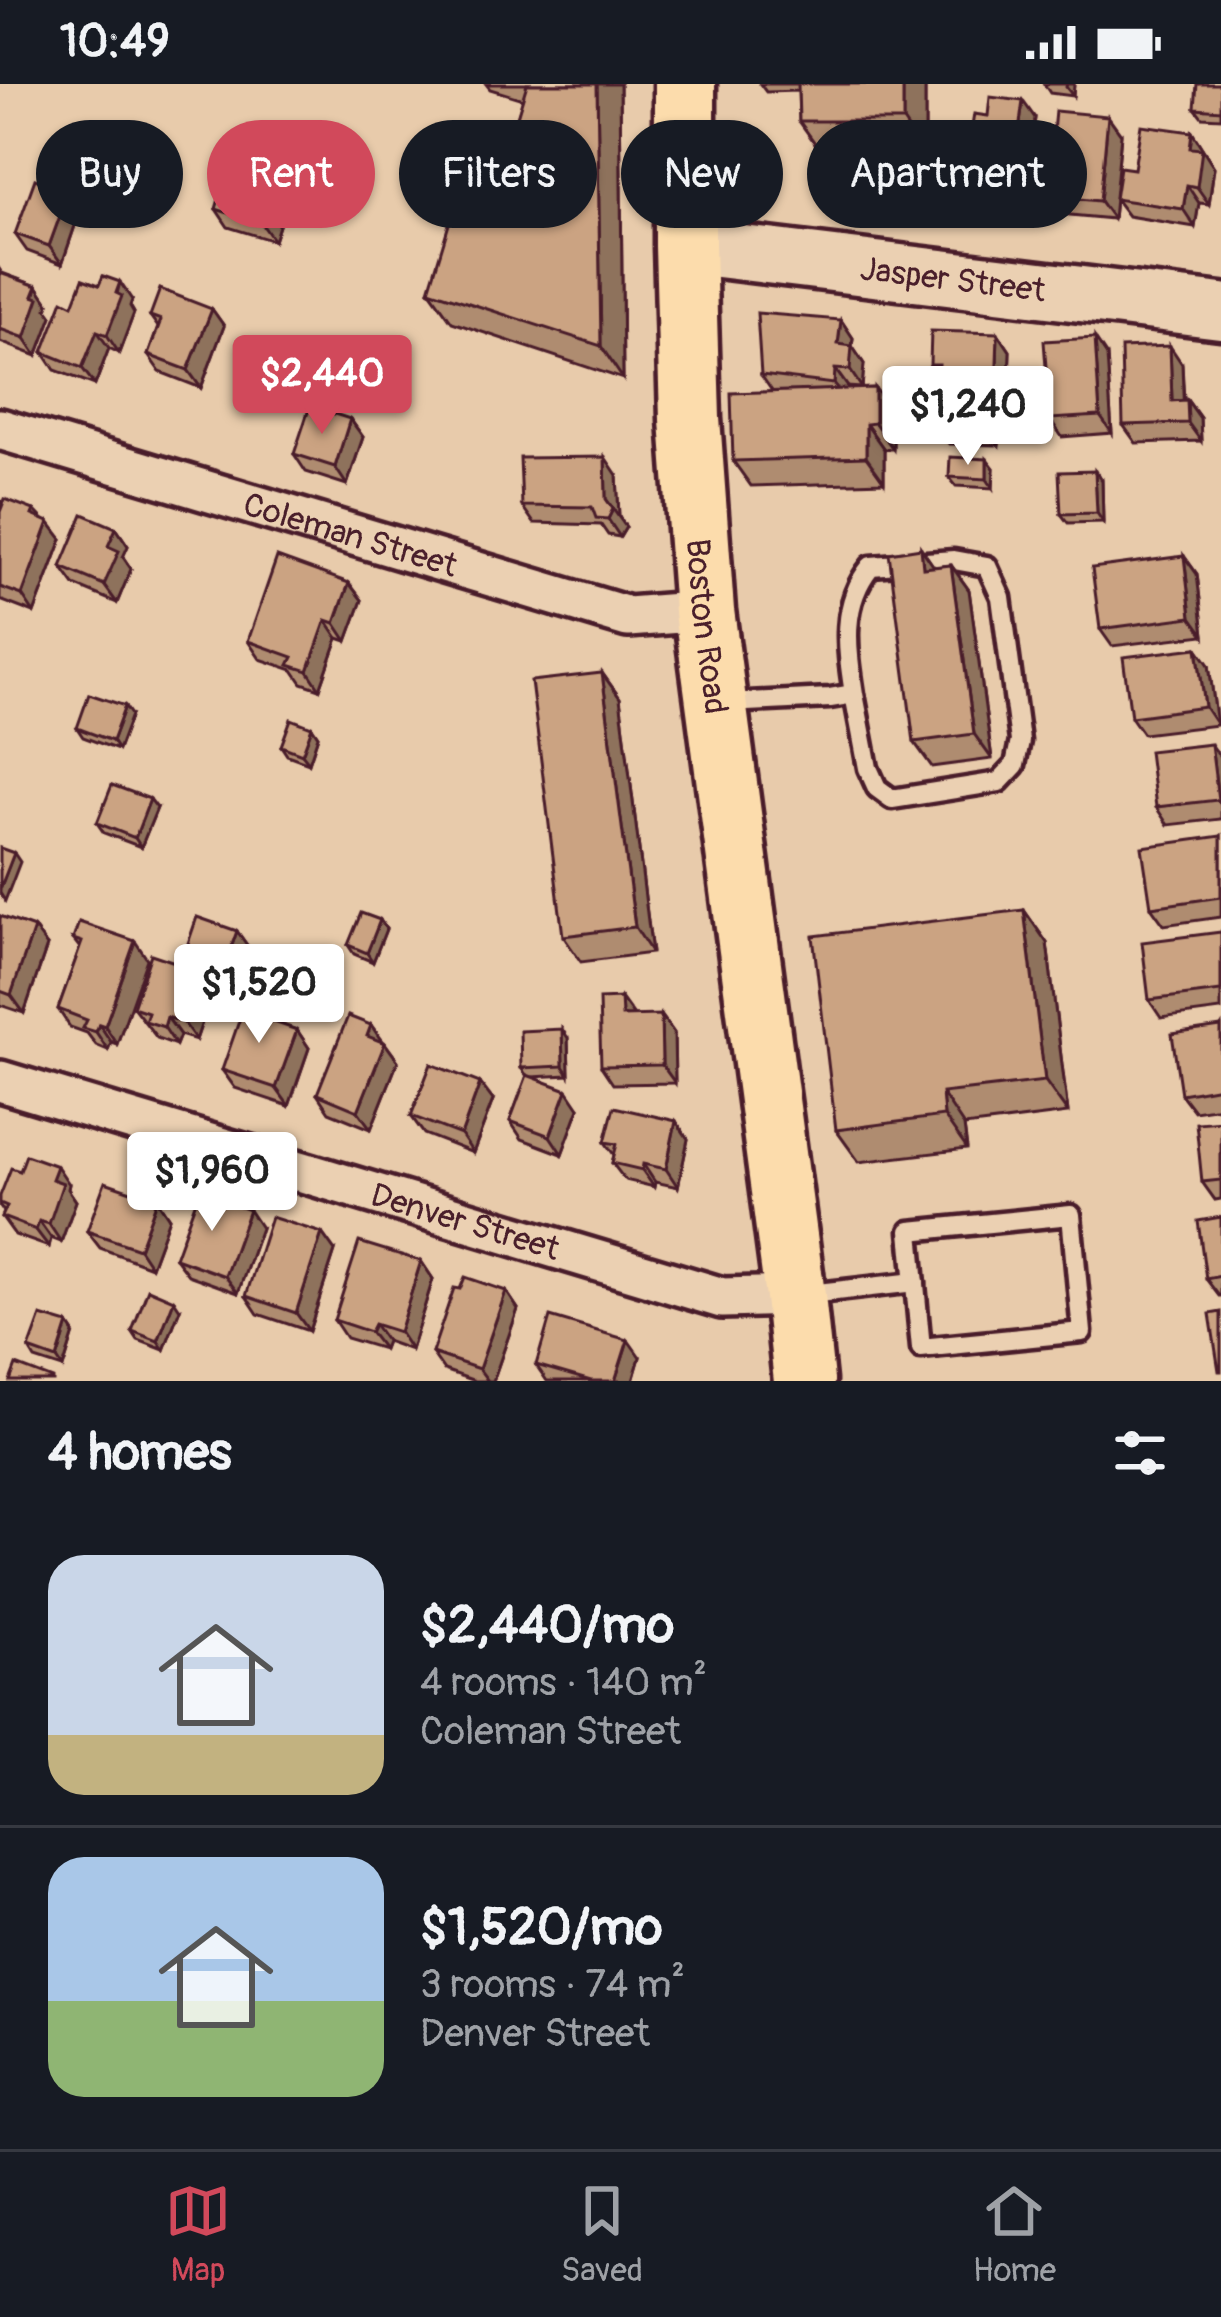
<!DOCTYPE html>
<html lang="en">
<head>
<meta charset="utf-8">
<style>
	:root { --surface:#171b24; --page:#20242c; --text:#f1f3f6; --muted:#9ea1a6; --line:#363941; --accent:#d1495b }
	body { margin:0; font-family:Pangolin,sans-serif; background:var(--page); color:var(--text); height:100vh; display:flex; flex-direction:column; font-size:45px; white-space:nowrap }
	* { box-sizing:border-box; margin:0 }
	p { font-size:39px; color:var(--muted) }
	.icon { flex:none; width:66px; height:66px; fill:none; stroke:currentColor; stroke-width:2; stroke-linecap:round; stroke-linejoin:round }
	.map { position:relative; height:1297px; overflow:hidden }
	.details { display:flex; flex-direction:column; background:var(--surface); flex:1 }
	.details>* { flex:none }
	.guide { position:absolute; left:36px; top:36px; width:1149px; height:108px; display:flex; gap:24px }
	.price { position:absolute; translate:-50% -102px; padding:0 27px; border-radius:12px; background:#fff; color:#222; font-size:39px; line-height:78px; filter:drop-shadow(0 3px 6px #0008) }
	.price::after { content:''; position:absolute; left:50%; top:72px; width:36px; height:27px; margin-left:-18px; background:inherit; clip-path:polygon(0 0,100% 0,50% 100%) }
	.price.on { background:var(--accent); color:#fff }
	ul { padding:0; list-style:none }
	li { display:flex; align-items:center; gap:36px; height:300px; padding:0 48px }
	li+li { border-top:3px solid var(--line) }
	li span { display:grid; place-items:center; flex:none; width:336px; height:240px; border-radius:36px; color:#555 }
	li>.icon { margin-inline-start:auto }
	span .icon { width:144px; height:144px; fill:#fffc; stroke-width:1 }
	li b { font-size:51px }
	h2 { display:flex; justify-content:space-between; align-items:center; height:144px; padding:0 48px; font-size:51px }
	.pill { padding:0 42px; border-radius:54px; background:var(--surface); box-shadow:0 3px 9px #0004; font-size:42px; line-height:108px }
	.pill.on { background:var(--accent); color:#fff }
	.status { display:flex; justify-content:space-between; align-items:center; height:84px; padding:0 60px; background:var(--surface); direction:ltr }
	.status svg { height:33px; fill:currentColor }
	.menu { display:flex; justify-content:space-around; align-items:center; height:168px; border-top:3px solid var(--line); background:var(--surface); font-size:33px; color:var(--muted) }
	.menu a { display:grid; justify-items:center; gap:6px }
	.menu .on { color:var(--accent) }
	.map>svg:first-child { display:block }
</style>
</head>
<body>
<div class="status"><b>10:49</b><svg viewBox="0 0 49 12"><path d="M0 12V9h3v3zM5 12V6h3v6zM10 12V3h3v9zM15 12V0h3v12zM26 1h20v11H26zM47 4h2v5h-2z"/></svg></div>
<div class="map">
<svg width="1221" height="1297" viewBox="0 0 1221 1297">
	<rect width="100%" height="100%" fill="#e8cbab"/>
	<filter id="ink" filterUnits="userSpaceOnUse"><feTurbulence type="fractalNoise" baseFrequency=".00833" numOctaves="2"/><feDisplacementMap in="SourceGraphic" scale="24" xChannelSelector="R" yChannelSelector="G"/><feConvolveMatrix kernelMatrix="1 2 1 2 8 2 1 2 1" color-interpolation-filters="sRGB"/></filter>
	<g filter="url(#ink)">
		<g fill="none" stroke-linecap="round" stroke-linejoin="round">
			<!-- service casing -->
			<g stroke="#4a1f2b" stroke-width="27">
				<g id="service">
					<path d="M727,619L830,614L854,610L868,684L877,704L892,715L999,698L1015,681L1020,657L1001,513L987,482L954,476L871,482C840,520 847,564 854,610"/>
					<polygon points="1071,1131 1082,1248 921,1264 910,1147"/>
					<polyline points="800,1211 915,1198"/>
				</g>
			</g>
			<!-- minor casing -->
			<g stroke="#4a1f2b" stroke-width="48">
				<g id="minor">
					<path id="s1" d="M0,345L628,533L704,527"/>
					<path id="s2" d="M0,997L722,1214L795,1212"/>
				</g>
			</g>
			<!-- secondary casing -->
			<g stroke="#4a1f2b" stroke-width="63">
				<g id="secondary">
					<path id="s3" d="M685,162L1221,227"/>
				</g>
			</g>
			<!-- primary casing -->
			<g stroke="#4a1f2b" stroke-width="69">
				<g id="primary">
					<path id="s4" d="M685,0V162L690,335L704,527L795,1212L804,1297"/>
				</g>
			</g>
			<!-- service -->
			<use href="#service" stroke="#ebd0b2" stroke-width="18"/>
			<!-- minor -->
			<use href="#minor" stroke="#ebd0b2" stroke-width="39"/>
			<!-- secondary -->
			<use href="#secondary" stroke="#ebd0b2" stroke-width="54"/>
			<!-- primary -->
			<use href="#primary" stroke="#fcdcac" stroke-width="60"/>
		</g>
		<!-- wall -->
		<g fill="#af8c70" stroke="#4a1f2b" stroke-width="3">
			<polygon points="486,0 620,0 623,295 452,238 429,206 517,98 503,79 523,15 490,5"/>
			<polygon points="760,0 925,0 925,69 822,69 799,37 798,7 766,8"/>
			<polygon points="1044,0 1074,0 1073,12 1050,9"/>
			<polygon points="1221,0 1221,34 1202,33 1195,24"/>
			<polygon points="1035,34 1029,80 1018,78 1013,119 963,113 951,95 971,49"/>
			<polygon points="1192,48 1214,83 1209,120 1199,119 1195,143 1128,132 1115,115 1134,85"/>
			<polygon points="1121,50 1113,135 1060,130 1047,112"/>
			<polygon points="276,93 289,111 274,157 228,143 216,125"/>
			<polygon points="69,107 81,124 62,180 27,167 15,150"/>
			<polygon points="0,186 2,189 37,202 49,220 47,225 52,232 37,272 0,258"/>
			<polygon points="132,216 130,222 134,229 119,269 109,264 95,301 55,286 43,268 73,221"/>
			<polygon points="212,225 224,242 201,304 160,288 148,271 158,243 150,232"/>
			<polygon points="841,236 853,254 852,262 864,280 862,304 848,303 848,305 875,304 893,330 893,365 884,365 884,398 751,402 733,377 772,307 761,291"/>
			<polygon points="998,249 1010,267 1008,328 1001,327 999,361 949,360 936,342 938,292 930,281"/>
			<polygon points="1107,272 1112,349 1062,353 1050,335"/>
			<polygon points="1182,280 1184,316 1187,316 1200,334 1201,357 1136,359 1123,341"/>
			<polygon points="350,335 363,353 347,401 306,388 294,370"/>
			<polygon points="987,375 994,384 993,404 956,402 949,393"/>
			<polygon points="617,391 619,433 626,443 620,453 608,451 601,441 534,439 522,422"/>
			<polygon points="1102,396 1103,438 1068,439 1061,430"/>
			<polygon points="0,416 3,420 34,426 62,455 34,529 0,516"/>
			<polygon points="116,444 128,462 123,473 131,485 117,519 74,501 61,483"/>
			<polygon points="921,464 934,483 951,481 969,506 992,675 932,683 914,658"/>
			<polygon points="1184,472 1197,490 1204,551 1112,562 1100,545"/>
			<polygon points="349,499 362,516 347,557 338,554 320,605 302,599 293,586 260,575 248,557"/>
			<polygon points="1197,564 1209,581 1217,641 1143,650 1131,633"/>
			<polygon points="602,589 620,614 652,869 581,878 563,852"/>
			<polygon points="131,631 118,666 83,653 77,644"/>
			<polygon points="312,643 318,652 309,679 287,671 281,662"/>
			<polygon points="1221,674 1221,735 1168,741 1156,723"/>
			<polygon points="157,724 141,763 104,749 97,739"/>
			<polygon points="1221,752 1221,833 1164,841 1151,823"/>
			<polygon points="1024,826 1047,859 1068,1029 964,1042 967,1065 859,1078 836,1046"/>
			<polygon points="0,832 47,862 24,929 0,921"/>
			<polygon points="380,836 386,845 373,878 354,870 348,861"/>
			<polygon points="237,847 249,864 233,913 213,906 196,956 180,951 176,961 157,954 133,923 181,880"/>
			<polygon points="1221,848 1221,926 1161,934 1149,916"/>
			<polygon points="73,855 147,875 117,960 111,958 108,966 96,961 87,949 70,943 58,925 80,864"/>
			<polygon points="661,931 674,949 675,999 613,1000 601,982"/>
			<polygon points="282,941 297,946 309,964 289,1022 235,1004 222,986"/>
			<polygon points="371,941 398,977 371,1045 329,1028 317,1010"/>
			<polygon points="1221,943 1221,1023 1194,1027 1181,1010"/>
			<polygon points="568,954 569,991 531,993 579,1024 562,1070 522,1055 510,1037 527,992 521,984"/>
			<polygon points="493,1016 473,1069 424,1050 411,1032"/>
			<polygon points="676,1037 688,1055 678,1103 655,1098 654,1103 625,1096 612,1079 614,1071 605,1058"/>
			<polygon points="1221,1037 1221,1115 1215,1116 1202,1098"/>
			<polygon points="69,1100 68,1105 76,1117 61,1158 51,1154 49,1163 15,1151 2,1133 4,1128 0,1122 0,1112"/>
			<polygon points="157,1116 169,1134 151,1183 100,1164 87,1147"/>
			<polygon points="1221,1133 1221,1212 1219,1212 1206,1195"/>
			<polygon points="261,1144 238,1209 188,1191 175,1174"/>
			<polygon points="335,1167 309,1247 258,1230 246,1212"/>
			<polygon points="421,1177 433,1195 411,1266 386,1257 383,1265 346,1254 334,1236"/>
			<polygon points="460,1205 506,1207 518,1225 493,1297 475,1297 444,1286 432,1269"/>
			<polygon points="180,1225 164,1266 138,1256 132,1247"/>
			<polygon points="68,1240 74,1249 63,1284 35,1275 29,1265"/>
			<polygon points="640,1273 633,1297 547,1297 536,1281"/>
		</g>
		<!-- shaded-wall -->
		<g fill="#8e725b" stroke="#4a1f2b" stroke-width="3">
			<polygon points="597,0 620,0 623,295 601,262"/>
			<polygon points="903,0 925,0 925,69 903,37"/>
			<polygon points="1067,0 1074,0 1073,12 1066,3"/>
			<polygon points="1023,17 1035,34 1029,80 1017,62"/>
			<polygon points="1108,32 1121,50 1113,135 1100,117"/>
			<polygon points="1192,48 1214,83 1209,120 1197,103 1190,64"/>
			<polygon points="1006,61 1018,78 1013,119 1000,102"/>
			<polygon points="276,93 289,111 274,157 262,140"/>
			<polygon points="1187,101 1199,119 1195,143 1183,125"/>
			<polygon points="69,107 81,124 62,180 49,162"/>
			<polygon points="120,198 132,216 130,222 134,229 119,269 107,251"/>
			<polygon points="37,202 49,220 47,225 52,232 37,272 25,254"/>
			<polygon points="212,225 224,242 201,304 188,286"/>
			<polygon points="841,236 853,254 852,262 864,280 862,304 850,286 838,260"/>
			<polygon points="97,247 109,264 95,301 82,284"/>
			<polygon points="998,249 1010,267 1008,328 996,310"/>
			<polygon points="1095,254 1107,272 1112,349 1100,332"/>
			<polygon points="1170,262 1182,280 1184,334 1172,317"/>
			<polygon points="835,285 848,303 847,318 834,300"/>
			<polygon points="875,304 893,330 893,365 875,339"/>
			<polygon points="988,310 1001,327 999,361 987,344"/>
			<polygon points="1187,316 1200,334 1201,357 1188,339"/>
			<polygon points="350,335 363,353 347,401 335,383"/>
			<polygon points="866,340 884,365 884,398 866,373"/>
			<polygon points="605,373 617,391 619,433 606,415"/>
			<polygon points="987,375 994,384 993,404 987,395"/>
			<polygon points="1095,387 1102,396 1103,438 1097,429"/>
			<polygon points="613,425 626,443 620,453 608,435"/>
			<polygon points="49,438 62,455 34,529 22,511"/>
			<polygon points="116,444 128,462 123,473 131,485 117,519 104,501 108,462"/>
			<polygon points="921,464 939,490 923,484"/>
			<polygon points="1184,472 1197,490 1204,551 1191,533"/>
			<polygon points="951,481 969,506 992,675 974,650"/>
			<polygon points="349,499 362,516 347,557 335,539"/>
			<polygon points="326,536 338,554 320,605 308,587"/>
			<polygon points="1197,564 1209,581 1217,641 1205,623"/>
			<polygon points="602,589 620,614 652,869 635,843"/>
			<polygon points="125,622 131,631 118,666 112,657"/>
			<polygon points="312,643 318,652 309,679 302,670"/>
			<polygon points="1211,660 1221,674 1221,721 1218,716"/>
			<polygon points="150,715 157,724 141,763 135,754"/>
			<polygon points="14,769 20,778 5,817 0,809 0,805"/>
			<polygon points="1024,826 1047,859 1068,1029 1045,997"/>
			<polygon points="380,836 386,845 373,878 367,869"/>
			<polygon points="34,844 47,862 24,929 11,911"/>
			<polygon points="237,847 249,864 233,913 220,895"/>
			<polygon points="135,857 147,875 117,960 105,942"/>
			<polygon points="201,888 213,906 196,956 184,939"/>
			<polygon points="621,914 634,932 622,932"/>
			<polygon points="269,922 282,940 265,935"/>
			<polygon points="661,931 674,949 675,999 662,981"/>
			<polygon points="167,933 180,951 176,961 164,943"/>
			<polygon points="99,940 111,958 108,966 96,948"/>
			<polygon points="371,941 383,959 367,952"/>
			<polygon points="562,945 568,954 569,991 563,982"/>
			<polygon points="297,946 309,964 289,1022 276,1004"/>
			<polygon points="385,959 398,977 371,1045 358,1027"/>
			<polygon points="480,999 493,1016 473,1069 461,1051"/>
			<polygon points="567,1006 579,1024 562,1070 550,1052"/>
			<polygon points="942,1009 964,1042 967,1065 944,1032"/>
			<polygon points="676,1037 688,1055 678,1103 666,1085"/>
			<polygon points="643,1080 655,1098 654,1103 642,1086"/>
			<polygon points="57,1082 69,1100 68,1105 76,1117 61,1158 49,1140 52,1095"/>
			<polygon points="157,1116 169,1134 151,1183 139,1165"/>
			<polygon points="249,1126 261,1144 238,1209 225,1192"/>
			<polygon points="39,1137 51,1154 49,1163 36,1146"/>
			<polygon points="322,1149 335,1167 309,1247 296,1229"/>
			<polygon points="421,1177 433,1195 411,1266 399,1248"/>
			<polygon points="506,1207 518,1225 493,1297 488,1297 479,1285"/>
			<polygon points="174,1216 180,1225 164,1266 158,1257"/>
			<polygon points="68,1240 74,1249 63,1284 57,1275"/>
			<polygon points="374,1240 386,1257 383,1265 370,1248"/>
			<polygon points="628,1256 640,1273 633,1297 615,1297"/>
		</g>
		<!-- building -->
		<g fill="#cba382" stroke="#4a1f2b" stroke-width="3">
			<polygon points="527,0 597,0 601,262 429,206 466,84 536,103 540,90 503,79"/>
			<polygon points="798,0 903,0 903,37 799,37"/>
			<polygon points="1197,0 1221,0 1221,26 1195,24"/>
			<polygon points="990,13 1023,17 1017,62 1006,61 1000,102 951,95 957,48 971,49 974,30 988,32"/>
			<polygon points="1055,27 1108,32 1100,117 1047,112"/>
			<polygon points="1141,41 1192,48 1190,64 1202,65 1197,103 1187,101 1183,125 1115,115 1120,83 1134,85"/>
			<polygon points="230,78 276,93 262,140 216,125"/>
			<polygon points="35,95 69,107 49,162 15,150"/>
			<polygon points="0,189 37,202 33,212 39,214 25,254 0,245"/>
			<polygon points="103,192 120,198 116,209 122,212 107,251 97,247 82,284 43,268 63,216 73,221 83,195 99,201"/>
			<polygon points="160,205 212,225 188,286 148,271 161,236 150,232"/>
			<polygon points="757,229 841,236 838,260 852,262 850,286 835,285 834,300 761,291"/>
			<polygon points="931,247 998,249 996,310 988,310 987,344 936,342 939,281 930,281"/>
			<polygon points="1095,254 1100,332 1050,335 1044,257"/>
			<polygon points="1170,262 1172,317 1187,316 1188,339 1123,341 1121,264"/>
			<polygon points="875,304 875,339 866,340 866,373 733,377 731,309"/>
			<polygon points="310,322 350,335 335,383 294,370"/>
			<polygon points="605,373 606,415 613,425 608,435 596,434 592,423 522,422 520,374"/>
			<polygon points="950,373 987,375 987,395 949,393"/>
			<polygon points="1095,387 1097,429 1061,430 1059,388"/>
			<polygon points="5,415 34,426 32,431 49,438 22,511 0,503 0,428"/>
			<polygon points="83,430 116,444 108,462 119,467 104,501 61,483"/>
			<polygon points="921,464 923,484 951,481 974,650 914,658 889,469"/>
			<polygon points="1184,472 1191,533 1100,545 1092,484"/>
			<polygon points="277,473 349,499 335,539 326,536 308,587 289,581 293,573 248,557"/>
			<polygon points="1197,564 1205,623 1131,633 1123,573"/>
			<polygon points="602,589 635,843 563,852 531,597"/>
			<polygon points="89,610 125,622 112,657 77,644"/>
			<polygon points="291,635 312,643 302,670 281,662"/>
			<polygon points="1211,660 1218,716 1156,723 1149,667"/>
			<polygon points="112,701 150,715 135,754 97,739"/>
			<polygon points="1221,752 1221,813 1151,823 1142,763"/>
			<polygon points="0,764 14,769 0,805"/>
			<polygon points="1024,826 1045,997 942,1009 944,1032 836,1046 813,852"/>
			<polygon points="361,829 380,836 367,869 348,861"/>
			<polygon points="0,832 34,844 11,911 0,907"/>
			<polygon points="197,833 237,847 220,895 201,888 184,939 167,933 164,943 145,937 148,928 133,923 151,870 181,880"/>
			<polygon points="79,838 135,857 105,942 99,940 96,948 83,944 87,936 58,925 82,858 73,855"/>
			<polygon points="1221,848 1221,907 1149,916 1142,858"/>
			<polygon points="247,914 269,922 265,935 297,946 276,1004 222,986"/>
			<polygon points="621,914 622,932 661,931 662,981 601,982 599,915"/>
			<polygon points="348,932 371,941 367,952 385,959 358,1027 317,1010"/>
			<polygon points="1221,943 1221,1003 1181,1010 1172,950"/>
			<polygon points="562,945 563,982 521,984 520,947"/>
			<polygon points="431,980 480,999 461,1051 411,1032"/>
			<polygon points="527,991 567,1006 550,1052 510,1037"/>
			<polygon points="614,1023 676,1037 666,1085 643,1080 642,1086 612,1079 617,1060 605,1058"/>
			<polygon points="1221,1037 1221,1096 1202,1098 1196,1039"/>
			<polygon points="26,1071 57,1082 52,1095 63,1099 49,1140 39,1137 36,1146 2,1133 7,1122 0,1119 0,1112 11,1084 20,1087"/>
			<polygon points="105,1098 157,1116 139,1165 87,1147"/>
			<polygon points="199,1108 249,1126 225,1192 175,1174"/>
			<polygon points="271,1133 322,1149 296,1229 246,1212"/>
			<polygon points="1221,1133 1221,1192 1206,1195 1198,1137"/>
			<polygon points="359,1158 421,1177 399,1248 374,1240 370,1248 334,1236"/>
			<polygon points="465,1193 506,1207 479,1285 432,1269 454,1204 460,1205"/>
			<polygon points="148,1205 174,1216 158,1257 132,1247"/>
			<polygon points="1221,1228 1221,1287 1219,1287 1210,1230"/>
			<polygon points="41,1232 68,1240 57,1275 29,1265"/>
			<polygon points="550,1233 628,1256 615,1297 591,1297 536,1281"/>
			<polygon points="16,1281 53,1295 53,1297 10,1297"/>
		</g>
	</g>
	<g text-anchor="middle" stroke-width="12" stroke-linejoin="round" paint-order="stroke">
		<!-- street labels -->
		<g font-size="33" fill="#4a1f2b" stroke="#ebd0b2">
			<text dy="12" stroke="none"><textPath href="#s3" startOffset="270">Jasper Street</textPath></text>
			<text dy="12" stroke="none"><textPath href="#s1" startOffset="366">Coleman Street</textPath></text>
			<text dy="12" stroke="none"><textPath href="#s4" startOffset="543">Boston Road</textPath></text>
			<text dy="12" stroke="none"><textPath href="#s2" startOffset="486">Denver Street</textPath></text>
		</g>
	</g>
</svg>
<b class="price on" style="left:322px;top:353px">$2,440</b>
<b class="price" style="left:968px;top:384px">$1,240</b>
<b class="price" style="left:259px;top:962px">$1,520</b>
<b class="price" style="left:212px;top:1150px">$1,960</b>
<div class="guide">
<a class="pill">Buy</a>
<a class="pill on">Rent</a>
<a class="pill">Filters</a>
<a class="pill">New</a>
<a class="pill">Apartment</a>
</div>
</div>
<section class="details">
<h2>4 homes<svg class="icon" aria-label="filters" viewBox="0 0 24 24"><path d="M4 7h16M4 17h16"/><circle cx="9" cy="7" r="2"/><circle cx="15" cy="17" r="2"/></svg></h2>
<ul>
<li><span style="background:linear-gradient(#c9d6e8 75%,#c2b280 0)"><svg class="icon" aria-label="home" viewBox="0 0 24 24"><path d="M3 11l9-7 9 7M6 9v11h12V9"/></svg></span><div><b>$2,440/mo</b><p>4 rooms · 140 m²</p><p>Coleman Street</p></div></li>
<li><span style="background:linear-gradient(#a9c7e8 60%,#8fb573 0)"><svg class="icon" aria-label="home" viewBox="0 0 24 24"><path d="M3 11l9-7 9 7M6 9v11h12V9"/></svg></span><div><b>$1,520/mo</b><p>3 rooms · 74 m²</p><p>Denver Street</p></div></li>
</ul>
</section>
<nav class="menu">
<a class="on"><svg class="icon" aria-label="map" viewBox="0 0 24 24"><path d="M3 6l6-2 6 2 6-2v14l-6 2-6-2-6 2zM9 4v14M15 6v14"/></svg>Map</a>
<a><svg class="icon" aria-label="saved" viewBox="0 0 24 24"><path d="M7 4h10v16l-5-4-5 4z"/></svg>Saved</a>
<a><svg class="icon" aria-label="home" viewBox="0 0 24 24"><path d="M3 11l9-7 9 7M6 9v11h12V9"/></svg>Home</a>
</nav>
</body>
</html>
